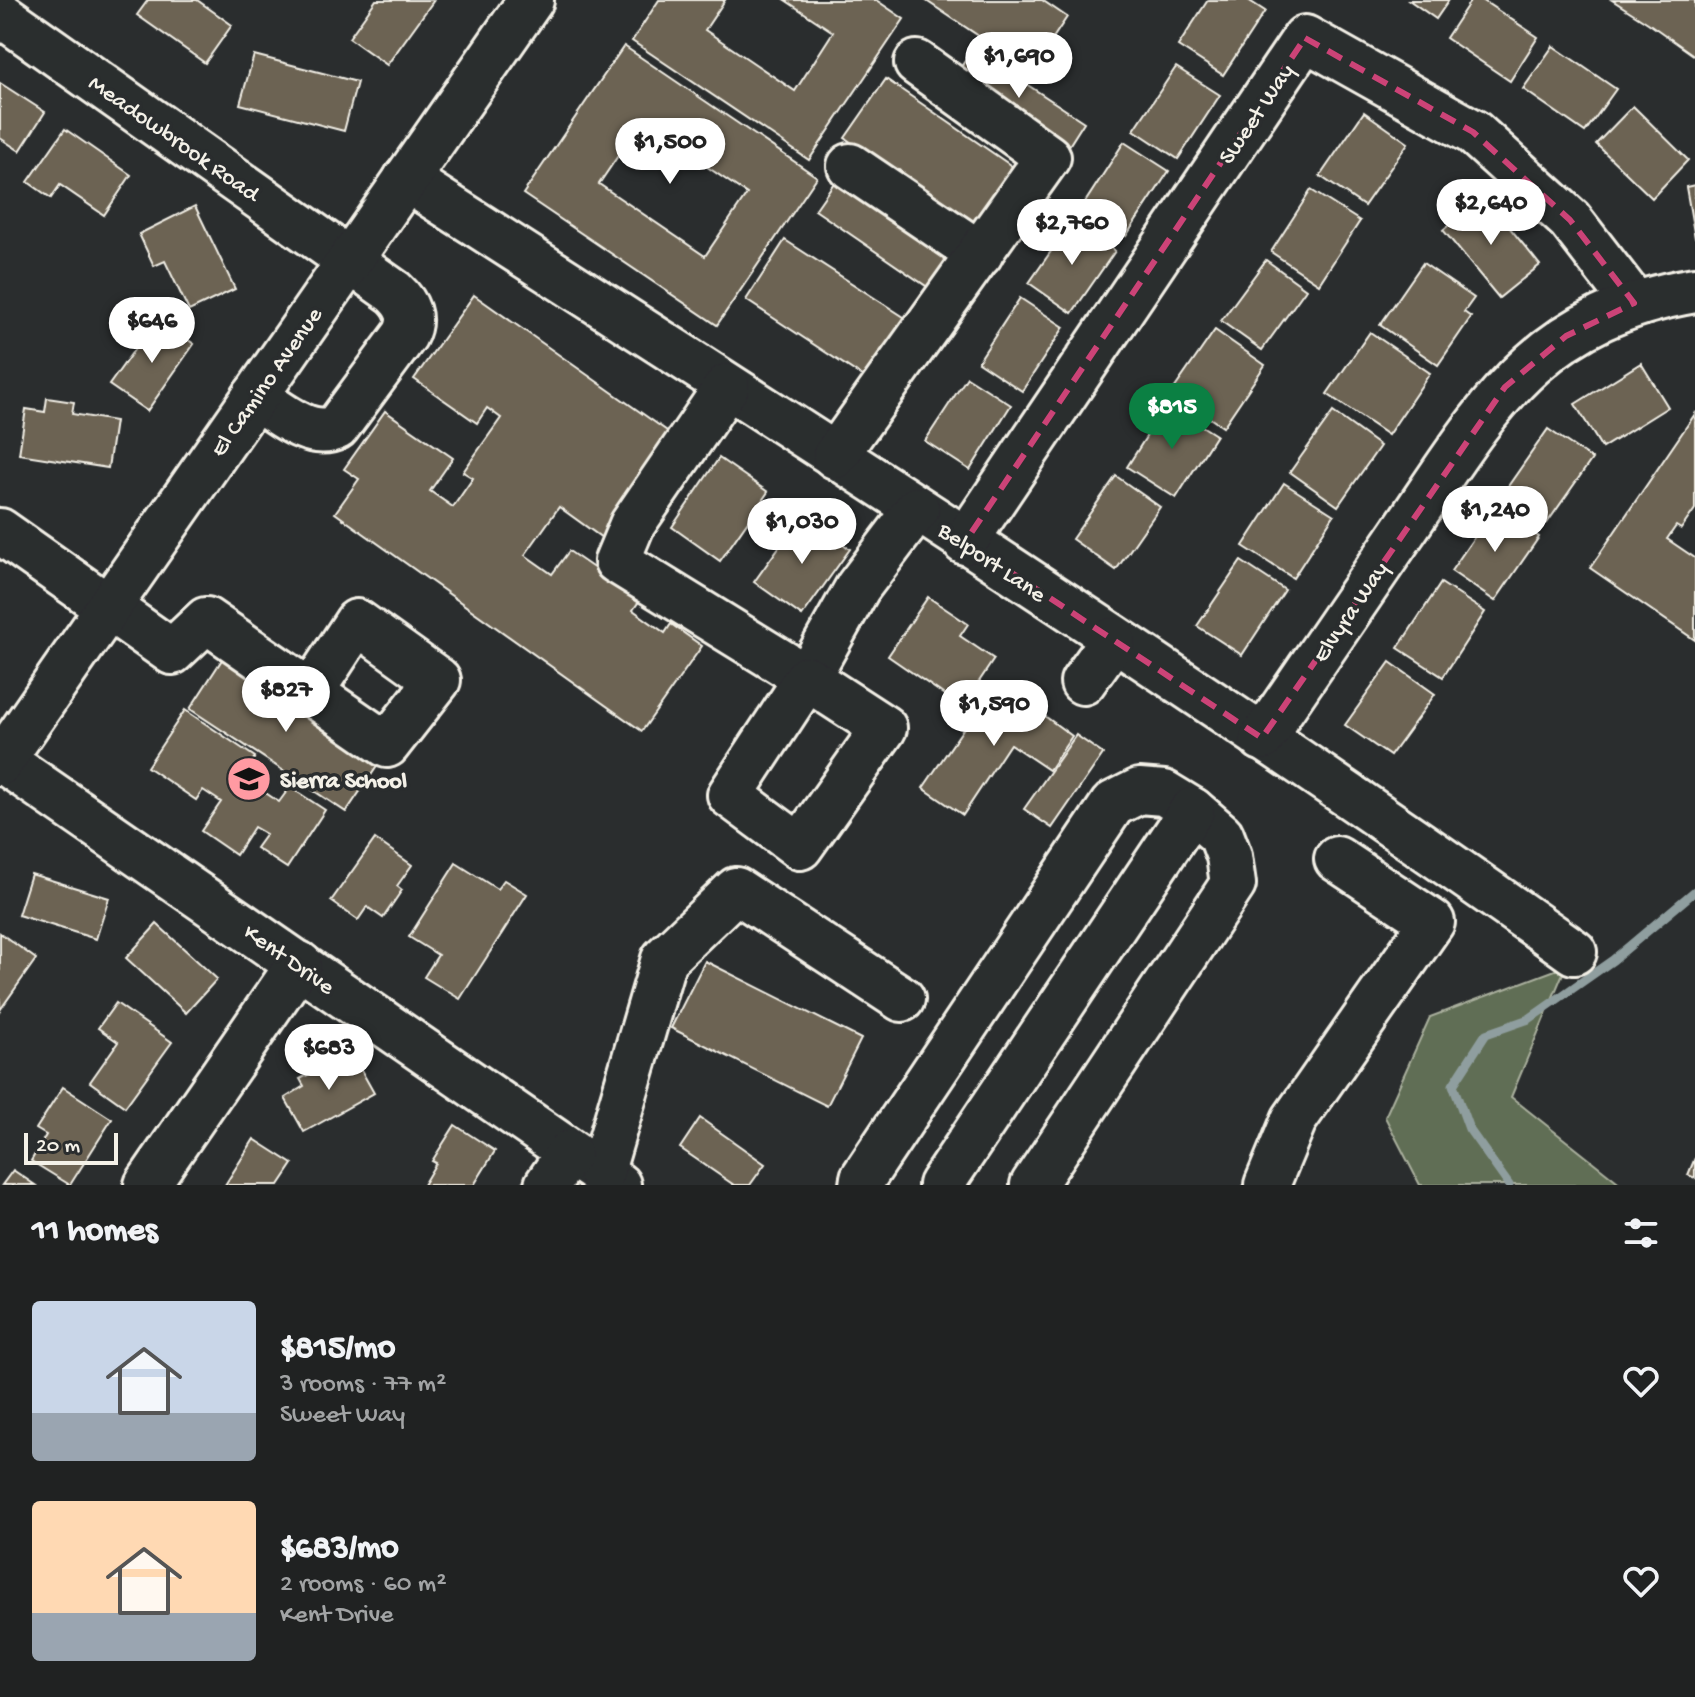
<!DOCTYPE html>
<html lang="en">
<head>
<meta charset="utf-8">
<style>
	:root { --surface:#202222; --page:#282a2a; --text:#f1f3f6; --muted:#a2a4a5; --accent:#0b8043 }
	body { margin:0; font-family:"Gochi Hand",sans-serif; background:var(--page); color:var(--text); height:100vh; display:flex; flex-direction:column; font-size:30px; white-space:nowrap }
	* { box-sizing:border-box; margin:0 }
	p { font-size:26px; color:var(--muted) }
	.icon { flex:none; width:44px; height:44px; fill:none; stroke:currentColor; stroke-width:2; stroke-linecap:round; stroke-linejoin:round }
	.map { position:relative; height:1185px; overflow:hidden }
	.sheet { display:flex; flex-direction:column; background:var(--surface); flex:1 }
	.sheet>* { flex:none }
	.scale { position:absolute; left:24px; bottom:20px; width:94px; box-sizing:border-box; padding-left:8px; border:4px solid #f4f1e8; border-top:0; font-size:22px; line-height:28px; white-space:nowrap; color:#f4f1e8; -webkit-text-stroke:6px #2a2d2e; paint-order:stroke }
	.price { position:absolute; translate:-50% -68px; padding:0 18px; border-radius:28px; background:#fff; color:#222; font-size:26px; line-height:52px; filter:drop-shadow(0 2px 4px #0008) }
	.price::after { content:''; position:absolute; left:50%; top:48px; width:24px; height:18px; margin-left:-12px; background:inherit; clip-path:polygon(0 0,100% 0,50% 100%) }
	.price.selected { background:var(--accent); color:#fff }
	ul { padding:0; list-style:none }
	li { display:flex; align-items:center; gap:24px; height:200px; padding:0 32px }
	li span { display:grid; place-items:center; flex:none; width:224px; height:160px; border-radius:8px; color:#555 }
	li>.icon { margin-inline-start:auto }
	span .icon { width:96px; height:96px; fill:#fffc; stroke-width:1 }
	li b { font-size:34px }
	h2 { display:flex; justify-content:space-between; align-items:center; height:96px; padding:0 32px; font-size:34px }
	.map>svg:first-child { display:block }
</style>
</head>
<body>
<div class="map">
<svg width="1695" height="1185" viewBox="0 0 1695 1185">
	<rect width="100%" height="100%" fill="#2a2d2e"/>
	<filter id="ink" filterUnits="userSpaceOnUse"><feTurbulence type="fractalNoise" baseFrequency=".0125" numOctaves="2"/><feDisplacementMap in="SourceGraphic" scale="16" xChannelSelector="R" yChannelSelector="G"/><feConvolveMatrix kernelMatrix="1 2 1 2 8 2 1 2 1" color-interpolation-filters="sRGB"/></filter>
	<g filter="url(#ink)">
		<!-- green -->
		<polygon fill="#616e55" stroke="#aab09e" stroke-width="2" points="1566,966 1511,1097 1622,1185 1420,1185 1385,1117 1430,1017"/>
		<g fill="none" stroke-linecap="round" stroke-linejoin="round">
			<!-- stream -->
			<polyline stroke="#8f9e9f" stroke-width="9" points="1509,1185 1469,1129 1453,1085 1486,1034 1529,1019 1613,960 1695,891"/>
		</g>
		<!-- building -->
		<g fill="#6c6353" stroke="#f4f1e8" stroke-width="2" fill-rule="evenodd">
			<polygon points="148,0 197,0 232,25 205,63 137,15"/>
			<polygon points="376,0 434,0 387,65 349,38"/>
			<polygon points="659,0 725,0 705,30 795,91 833,32 785,0 876,0 904,19 809,160 632,41"/>
			<polygon points="925,0 1042,0 1067,17 1031,71"/>
			<polygon points="1208,0 1248,0 1265,11 1223,75 1178,46"/>
			<polygon points="1409,0 1449,0 1436,19"/>
			<polygon points="1471,0 1482,0 1538,37 1510,81 1446,38"/>
			<polygon points="1612,0 1695,0 1695,56 1648,23"/>
			<path d="M624,46L817,177L717,325L523,194ZM641,122L747,194L705,256L599,184Z"/>
			<polygon points="1553,46 1616,89 1585,132 1523,89"/>
			<polygon points="973,49 1084,122 1065,152 953,79"/>
			<polygon points="254,55 357,82 344,131 240,104"/>
			<polygon points="1176,67 1220,95 1178,159 1134,130"/>
			<polygon points="886,79 1013,167 973,226 845,138"/>
			<polygon points="0,83 45,112 20,151 0,138"/>
			<polygon points="1633,106 1688,160 1652,198 1596,144"/>
			<polygon points="1364,112 1408,143 1364,206 1320,176"/>
			<polygon points="65,129 131,175 104,215 60,185 51,198 28,182"/>
			<polygon points="1124,142 1169,171 1126,236 1082,207"/>
			<polygon points="836,180 949,259 929,288 815,210"/>
			<polygon points="1695,185 1695,238 1686,187"/>
			<polygon points="1311,190 1360,221 1319,284 1271,252"/>
			<polygon points="1484,196 1540,265 1499,298 1443,230"/>
			<polygon points="195,206 235,289 189,311 165,261 154,266 139,234"/>
			<polygon points="1072,221 1115,251 1072,313 1029,283"/>
			<polygon points="785,240 907,319 868,380 746,300"/>
			<polygon points="1266,260 1306,289 1262,350 1221,321"/>
			<polygon points="1423,263 1474,298 1464,312 1471,317 1438,365 1380,325"/>
			<polygon points="474,295 677,438 605,540 559,507 525,555 552,574 569,551 640,600 633,610 665,633 671,624 702,646 642,731 335,513 359,479 344,469 385,411 453,458 430,491 453,507 473,478 463,472 501,418 487,408 477,423 414,379"/>
			<polygon points="1020,298 1064,327 1022,391 978,362"/>
			<polygon points="157,318 194,344 147,411 109,385"/>
			<polygon points="1215,330 1265,365 1223,427 1172,392"/>
			<polygon points="1370,332 1430,373 1388,435 1327,394"/>
			<polygon points="1641,363 1668,407 1602,448 1575,404"/>
			<polygon points="967,377 1011,405 970,470 925,441"/>
			<polygon points="47,398 74,402 72,414 115,421 108,468 19,454 26,409 45,412"/>
			<polygon points="1167,404 1216,435 1176,498 1127,467"/>
			<polygon points="1333,412 1380,446 1338,506 1290,472"/>
			<polygon points="1695,414 1695,509 1681,529 1676,526 1667,539 1695,558 1695,640 1590,568"/>
			<polygon points="1548,429 1592,459 1547,523 1504,492"/>
			<polygon points="719,458 768,492 720,561 672,527"/>
			<polygon points="1116,476 1160,507 1116,570 1072,539"/>
			<polygon points="1284,483 1334,515 1293,578 1243,546"/>
			<polygon points="1495,507 1539,537 1495,601 1451,571"/>
			<polygon points="802,515 850,549 802,616 754,582"/>
			<polygon points="1241,561 1285,590 1242,655 1197,626"/>
			<polygon points="1441,583 1485,612 1443,677 1398,648"/>
			<polygon points="928,597 968,624 960,636 994,659 962,707 888,656"/>
			<polygon points="225,655 382,759 346,812 190,709"/>
			<polygon points="1390,662 1435,694 1390,756 1345,725"/>
			<polygon points="1005,687 1072,736 1049,770 1010,744 963,815 923,788 976,710 985,717"/>
			<polygon points="185,710 255,757 242,777 279,802 290,787 325,810 287,868 256,848 266,834 254,827 236,855 201,831 221,802 203,790 196,800 147,767"/>
			<polygon points="1076,735 1103,754 1052,828 1024,809"/>
			<polygon points="375,839 412,865 397,886 402,890 383,918 367,907 358,920 331,901"/>
			<polygon points="456,863 497,889 504,880 527,894 460,999 424,977 438,955 409,937"/>
			<polygon points="31,874 109,898 96,939 18,915"/>
			<polygon points="157,924 217,979 186,1013 126,958"/>
			<polygon points="0,933 36,959 0,1010"/>
			<polygon points="705,961 861,1039 827,1106 671,1028"/>
			<polygon points="116,1003 172,1042 125,1107 90,1082 118,1042 98,1028"/>
			<polygon points="351,1052 374,1093 304,1132 285,1098 304,1086 300,1079"/>
			<polygon points="63,1087 112,1119 70,1185 31,1161 46,1135 36,1129"/>
			<polygon points="700,1118 765,1164 750,1185 734,1185 680,1148"/>
			<polygon points="455,1125 495,1151 474,1185 423,1185 436,1163 432,1161"/>
			<polygon points="254,1139 293,1164 279,1185 225,1185"/>
			<polygon points="1695,1158 1695,1178 1688,1175"/>
			<polygon points="13,1170 35,1185 2,1185"/>
		</g>
		<g fill="none" stroke-linecap="round" stroke-linejoin="round">
			<!-- minor casing -->
			<g stroke="#f4f1e8" stroke-width="50">
				<g id="minor">
					<path d="M0,14L394,292C407,304 414,318 405,335L337,427C310,441 276,410 255,396"/>
					<polyline points="850,166 980,254"/>
					<path d="M406,179C799,431 1193,682 1574,952"/>
					<polyline points="727,386 632,525 617,561 807,678 858,587 917,509"/>
					<polyline points="835,456 1048,157 917,63"/>
					<polyline points="0,531 172,652 206,620 387,745 438,680 357,622 311,692"/>
					<polyline points="965,542 1305,38 1473,132 1570,220 1634,303"/>
					<polygon points="807,678 884,728 800,847 730,795"/>
					<polyline points="1083,682 1113,640"/>
					<path d="M1262,738C1309,670 1356,601 1403,532C1487,409 1535,317 1695,290"/>
					<polyline points="2,760 618,1185"/>
					<polyline points="601,1174 664,959 736,890 902,999"/>
					<polyline points="147,1185 299,964"/>
					<polyline points="547,1185 569,1153"/>
					<polyline points="862,1185 863,1178 1113,804 1139,791 1164,793 1192,810 1221,835 1229,856 1233,884 1033,1185"/>
					<polyline points="941,1185 1192,810"/>
					<polyline points="1267,1185 1294,1120 1432,922 1337,859"/>
				</g>
			</g>
			<!-- major casing -->
			<g stroke="#f4f1e8" stroke-width="50">
				<polyline id="major" points="0,763 531,0"/>
			</g>
			<!-- minor -->
			<use href="#minor" stroke="#2a2d2e" stroke-width="44"/>
			<!-- major -->
			<use href="#major" stroke="#2a2d2e" stroke-width="44"/>
		</g>
	</g>
	<!-- marked area -->
	<path fill="none" stroke="#cc4377" stroke-width="6" stroke-dasharray="16 10" stroke-linejoin="round" d="M1305,38L1473,132L1570,220L1634,303L1566,336L1505,387L1262,738L965,542Z"/>
	<!-- icons -->
	<defs>
		<g id="school-disc" transform="scale(2.3)"><circle r="9.5" fill="#ff9aa2" stroke="#2a2d2e"/><path d="M0-5L7-2L0 1L-7-2ZM-4 1L0 2.5L4 1V4Q0 6-4 4Z" fill="#111"/></g>
	</defs>
	<g fill-rule="evenodd">
		<use href="#school-disc" x="249" y="779"/>
	</g>
	<g text-anchor="middle" stroke-width="7" stroke-linejoin="round" paint-order="stroke">
		<!-- street labels -->
		<g font-size="24" fill="#f4f1e8" stroke="#2a2d2e">
			<text transform="translate(1255 113) rotate(-56)" y="8">Sweet Way</text>
			<text transform="translate(175 137) rotate(35)" y="8">Meadowbrook Road</text>
			<text transform="translate(265 381) rotate(-55)" y="8">El Camino Avenue</text>
			<text transform="translate(993 561) rotate(34)" y="8">Belport Lane</text>
			<text transform="translate(1349 611) rotate(-56)" y="8">Elvyra Way</text>
			<text transform="translate(290 958) rotate(35)" y="8">Kent Drive</text>
		</g>
		<!-- poi labels -->
		<g font-size="24" font-weight="bold" fill="#f4f1e8" stroke="#2a2d2e" text-anchor="start">
			<text x="280" y="787">Sierra School</text>
		</g>
	</g>
</svg>
<div class="scale">20 m</div>
<b class="price" style="left:1019px;top:100px">$1,690</b>
<b class="price" style="left:670px;top:186px">$1,500</b>
<b class="price" style="left:1491px;top:247px">$2,640</b>
<b class="price" style="left:1072px;top:267px">$2,760</b>
<b class="price" style="left:152px;top:365px">$646</b>
<b class="price selected" style="left:1172px;top:451px">$815</b>
<b class="price" style="left:1495px;top:554px">$1,240</b>
<b class="price" style="left:802px;top:566px">$1,030</b>
<b class="price" style="left:286px;top:734px">$827</b>
<b class="price" style="left:994px;top:748px">$1,590</b>
<b class="price" style="left:329px;top:1092px">$683</b>
</div>
<section class="sheet">
<h2>11 homes<svg class="icon" aria-label="filters" viewBox="0 0 24 24"><path d="M4 7h16M4 17h16"/><circle cx="9" cy="7" r="2"/><circle cx="15" cy="17" r="2"/></svg></h2>
<ul>
<li><span style="background:linear-gradient(#c9d6e8 70%,#9aa5b1 0)"><svg class="icon" aria-label="home" viewBox="0 0 24 24"><path d="M3 11l9-7 9 7M6 9v11h12V9"/></svg></span><div><b>$815/mo</b><p>3 rooms · 77 m²</p><p>Sweet Way</p></div><svg class="icon" aria-label="heart" viewBox="0 0 24 24"><path d="M12 20l-8-8c-3-5 5-10 8-4 3-6 11-1 8 4z"/></svg></li>
<li><span style="background:linear-gradient(#ffd9b3 70%,#9aa5b1 0)"><svg class="icon" aria-label="home" viewBox="0 0 24 24"><path d="M3 11l9-7 9 7M6 9v11h12V9"/></svg></span><div><b>$683/mo</b><p>2 rooms · 60 m²</p><p>Kent Drive</p></div><svg class="icon" aria-label="heart" viewBox="0 0 24 24"><path d="M12 20l-8-8c-3-5 5-10 8-4 3-6 11-1 8 4z"/></svg></li>
</ul>
</section>
</body>
</html>
